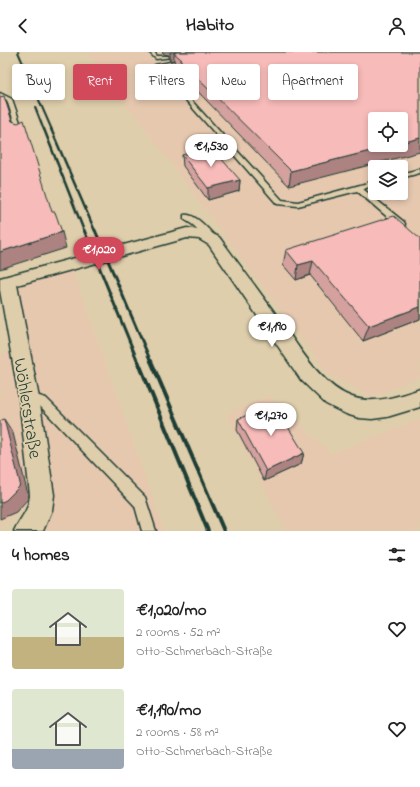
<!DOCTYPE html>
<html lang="en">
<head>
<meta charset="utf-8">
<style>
	:root { --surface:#fff; --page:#f2f2f2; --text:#222; --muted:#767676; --accent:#d1495b }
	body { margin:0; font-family:"Indie Flower",sans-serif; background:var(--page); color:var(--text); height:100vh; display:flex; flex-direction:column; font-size:15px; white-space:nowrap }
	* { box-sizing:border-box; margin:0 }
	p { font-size:13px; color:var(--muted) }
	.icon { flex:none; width:22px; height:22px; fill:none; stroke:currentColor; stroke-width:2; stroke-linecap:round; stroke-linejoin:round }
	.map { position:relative; height:479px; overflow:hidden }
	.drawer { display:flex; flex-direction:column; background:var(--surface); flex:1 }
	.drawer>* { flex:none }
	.guide { position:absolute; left:12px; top:12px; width:396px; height:36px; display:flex; gap:8px }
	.fabs { position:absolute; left:368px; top:60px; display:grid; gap:8px }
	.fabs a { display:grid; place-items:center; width:40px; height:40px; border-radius:4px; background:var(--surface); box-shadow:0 2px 6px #0003; font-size:20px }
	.price { position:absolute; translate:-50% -34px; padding:0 9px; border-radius:14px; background:#fff; color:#222; font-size:13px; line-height:26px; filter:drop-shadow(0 1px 2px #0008) }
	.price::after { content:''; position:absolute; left:50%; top:24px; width:12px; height:9px; margin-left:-6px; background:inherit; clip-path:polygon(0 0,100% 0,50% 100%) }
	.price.on { background:var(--accent); color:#fff }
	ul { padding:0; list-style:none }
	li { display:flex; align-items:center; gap:12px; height:100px; padding:0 12px }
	li span { display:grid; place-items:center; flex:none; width:112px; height:80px; border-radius:4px; color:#555 }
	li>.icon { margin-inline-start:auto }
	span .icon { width:48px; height:48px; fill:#fffc; stroke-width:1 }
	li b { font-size:17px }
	h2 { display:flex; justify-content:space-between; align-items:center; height:48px; padding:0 12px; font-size:17px }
	.chip { padding:0 14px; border-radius:4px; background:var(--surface); box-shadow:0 2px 6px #0003; font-size:14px; line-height:36px }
	.chip.on { background:var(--accent); color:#fff }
	header { display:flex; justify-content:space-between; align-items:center; height:52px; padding:0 12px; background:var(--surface); font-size:18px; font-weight:700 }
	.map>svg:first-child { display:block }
</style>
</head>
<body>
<header><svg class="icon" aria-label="back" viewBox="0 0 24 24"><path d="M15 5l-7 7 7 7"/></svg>Habito<svg class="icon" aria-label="person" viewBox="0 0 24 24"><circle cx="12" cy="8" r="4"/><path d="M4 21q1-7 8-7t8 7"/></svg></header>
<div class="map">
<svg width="420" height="479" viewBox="0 0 420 479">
	<rect width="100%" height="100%" fill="#dfceab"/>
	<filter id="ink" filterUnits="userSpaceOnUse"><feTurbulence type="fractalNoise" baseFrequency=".025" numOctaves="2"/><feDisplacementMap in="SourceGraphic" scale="8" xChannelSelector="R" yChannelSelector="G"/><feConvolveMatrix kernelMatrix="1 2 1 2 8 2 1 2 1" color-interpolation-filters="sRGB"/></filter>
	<g filter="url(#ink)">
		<!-- built -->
		<g fill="#e6c8af" fill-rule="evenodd">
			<path d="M88,0H420V325L373,345L328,322ZM375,67H401V93H375ZM375,115H401V141H375Z"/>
			<polygon points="73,218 164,479 37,479 36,359 18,234"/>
			<polygon points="13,298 31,447 0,475 0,303"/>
			<polygon points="269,344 331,401 420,367 420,479 286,479 226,362"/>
		</g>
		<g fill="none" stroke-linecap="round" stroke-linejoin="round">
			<!-- service casing -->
			<g stroke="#1f3d34" stroke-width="3">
				<g id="service">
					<polygon points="149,0 154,0 157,4 171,4 173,5 156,7"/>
					<polygon points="185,7 187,7 187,9 160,14 282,148 298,150 375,129 375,133 363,137 404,170 405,172 404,174 398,174 357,139 298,154 277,152 155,13"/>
					<polygon points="0,41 12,47 24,82 23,83 18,82 7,48 0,45"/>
					<polygon points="420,117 420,121 401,126 401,122"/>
					<path d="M184,163C196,161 209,179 217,186L218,188L217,190H211L193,173L184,167Z"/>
					<polygon points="29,341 46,346 145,445 156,479 142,479 135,454 39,353 25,349 24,346 25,343"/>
				</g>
			</g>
			<!-- minor casing -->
			<g stroke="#1f3d34" stroke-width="3">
				<path id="minor" d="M187,176L208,180L219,185C239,212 258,238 277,264C296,290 320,334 352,345C374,353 399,344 420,337V355L387,365L372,367L359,366L346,362L326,352L301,328L209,193L199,187L187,186L17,233L39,346L54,443L52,458L43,479H14C21,464 28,461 30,443L19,346L0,238V226Z"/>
			</g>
			<!-- path -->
			<polyline stroke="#1f3d34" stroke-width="2" stroke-dasharray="1 2.5" stroke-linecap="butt" points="389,141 399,149"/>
			<!-- service -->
			<use href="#service" fill="#dfceab" fill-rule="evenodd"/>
			<!-- minor -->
			<use href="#minor" fill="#dfceab" fill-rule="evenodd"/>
			<!-- rail-far3 -->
			<g stroke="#1f3d34" stroke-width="2">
				<polyline points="18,0 52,78"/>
				<polyline points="35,55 44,78"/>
			</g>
			<!-- rail-far2 -->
			<g stroke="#1f3d34" stroke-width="2.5">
				<polyline points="44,77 84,179"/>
				<polyline points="51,77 95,179"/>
			</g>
			<!-- rail-far1 -->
			<g stroke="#1f3d34" stroke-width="3">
				<polyline points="84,178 138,310"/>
				<polyline points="95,178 151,310"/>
			</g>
			<!-- rail -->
			<g stroke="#1f3d34" stroke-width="4">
				<polyline points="138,309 208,479"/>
				<polyline points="151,309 224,479"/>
			</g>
		</g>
		<!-- wall -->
		<g fill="#d4a19f" stroke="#1f3d34">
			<polygon points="162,0 420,0 289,134 180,21 180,19 175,13 174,8 170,9 169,7 169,3 164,2"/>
			<polygon points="182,103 240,128 239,139 208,148 183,114"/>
			<polygon points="420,187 420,267 363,289 310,223 296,228 283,213 286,198"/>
			<polygon points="238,367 304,401 301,412 264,429 237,378"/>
		</g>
		<!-- shaded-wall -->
		<g fill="#ad8382" stroke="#1f3d34">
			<polygon points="170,0 219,0 174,1 174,8 170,9"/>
			<polygon points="420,86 420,100 289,134 291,119 394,93 401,93 401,91"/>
			<polygon points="240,128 239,139 208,148 208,136"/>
			<polygon points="62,180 66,196 0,217 0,200"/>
			<polygon points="313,209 310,223 296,228 298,213"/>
			<polygon points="420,255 420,267 363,289 369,274"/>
			<polygon points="4,367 13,381 28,443 28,447 16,460 0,467 0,451"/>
			<polygon points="304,401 301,412 264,429 266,419"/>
		</g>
		<!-- building -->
		<g fill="#f7bbb9" stroke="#1f3d34">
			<polygon points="177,0 420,0 420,86 401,91 401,67 375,67 375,93 394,93 291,119 180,9 182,8 174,1"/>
			<polygon points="4,44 12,69 18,71 24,68 52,160 55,160 62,180 0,200 0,45"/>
			<polygon points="212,96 240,128 208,136 182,103"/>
			<polygon points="394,164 420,187 420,255 369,274 313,209 298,213 286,198"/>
			<polygon points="274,352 304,401 266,419 238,367"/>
			<polygon points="4,367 20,431 19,435 6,448 0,451 0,369"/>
		</g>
	</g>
	<g text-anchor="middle" stroke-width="3.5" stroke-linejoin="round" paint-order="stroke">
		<!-- near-street labels -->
		<g font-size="19" fill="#1f3d34" stroke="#dfceab">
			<text transform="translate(29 356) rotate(81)" y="7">Wöhlerstraße</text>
		</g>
	</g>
</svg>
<div class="fabs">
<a><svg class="icon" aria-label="locate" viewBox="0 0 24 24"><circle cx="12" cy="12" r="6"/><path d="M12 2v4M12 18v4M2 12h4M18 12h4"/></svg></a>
<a><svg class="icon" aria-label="layers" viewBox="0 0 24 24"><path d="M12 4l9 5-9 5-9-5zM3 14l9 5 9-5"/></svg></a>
</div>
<b class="price" style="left:211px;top:116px">€1,530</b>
<b class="price on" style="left:99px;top:219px">€1,020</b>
<b class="price" style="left:272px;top:296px">€1,190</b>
<b class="price" style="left:271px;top:385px">€1,270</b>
<div class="guide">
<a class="chip">Buy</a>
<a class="chip on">Rent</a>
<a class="chip">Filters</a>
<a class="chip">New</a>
<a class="chip">Apartment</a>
</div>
</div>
<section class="drawer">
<h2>4 homes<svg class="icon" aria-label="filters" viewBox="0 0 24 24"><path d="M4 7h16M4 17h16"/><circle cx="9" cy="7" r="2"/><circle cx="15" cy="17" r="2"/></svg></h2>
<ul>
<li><span style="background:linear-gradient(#dfe7d0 60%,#c2b280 0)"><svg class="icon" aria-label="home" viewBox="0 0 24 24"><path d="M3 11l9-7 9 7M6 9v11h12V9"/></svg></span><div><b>€1,020/mo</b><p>2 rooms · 52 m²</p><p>Otto-Schmerbach-Straße</p></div><svg class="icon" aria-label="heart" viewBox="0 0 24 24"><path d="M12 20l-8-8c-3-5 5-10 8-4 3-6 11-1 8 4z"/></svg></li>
<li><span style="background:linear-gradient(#dfe7d0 75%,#9aa5b1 0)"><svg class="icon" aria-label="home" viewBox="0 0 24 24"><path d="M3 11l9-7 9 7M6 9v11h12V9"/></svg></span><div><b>€1,190/mo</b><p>2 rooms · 58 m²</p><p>Otto-Schmerbach-Straße</p></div><svg class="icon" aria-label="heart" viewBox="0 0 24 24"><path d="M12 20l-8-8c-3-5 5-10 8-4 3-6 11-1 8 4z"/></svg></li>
</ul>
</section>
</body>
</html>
